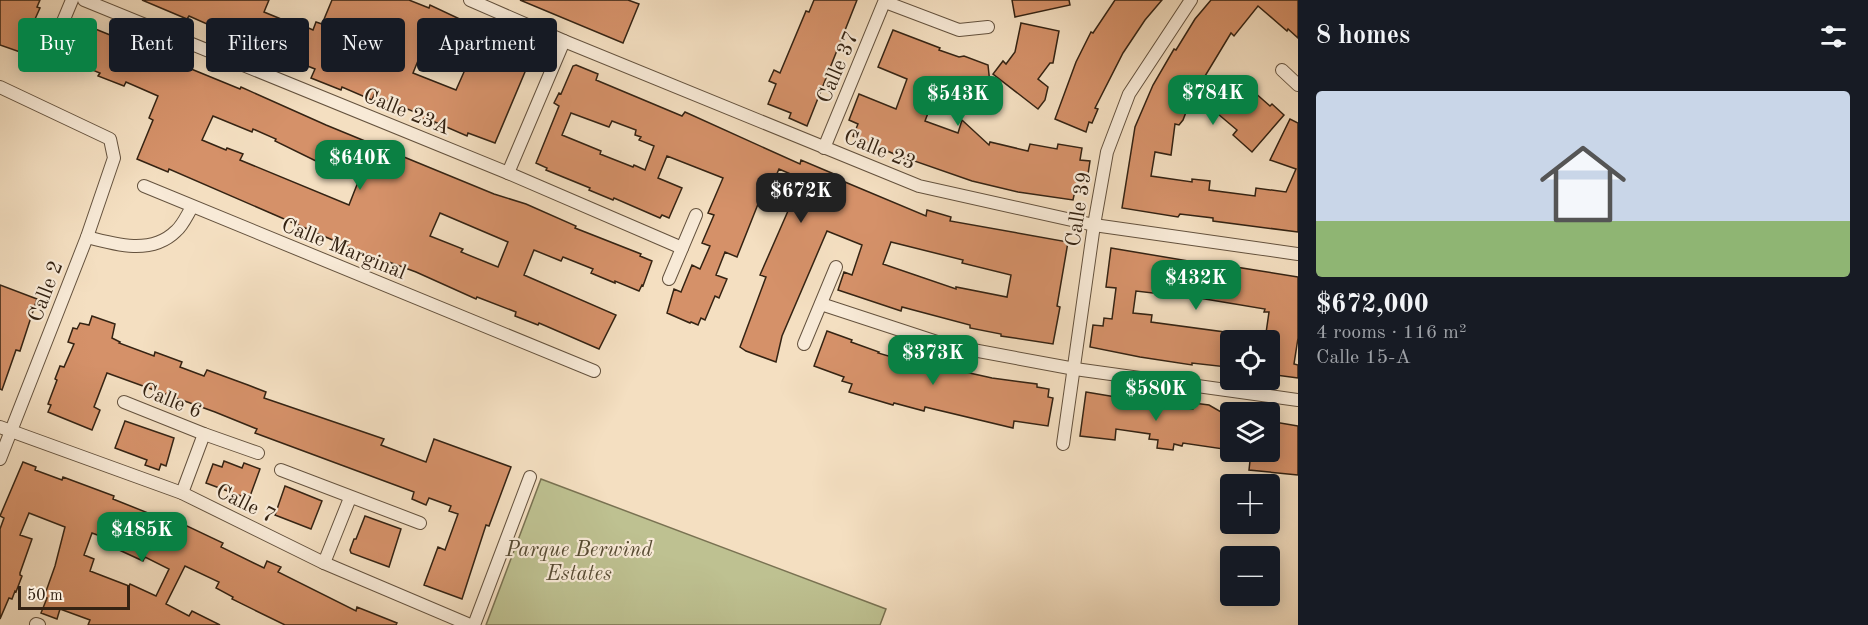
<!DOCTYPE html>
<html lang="en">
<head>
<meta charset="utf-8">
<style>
	:root { --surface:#171b24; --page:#242831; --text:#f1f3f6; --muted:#9ea1a6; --accent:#0b8043 }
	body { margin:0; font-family:"Old Standard TT",serif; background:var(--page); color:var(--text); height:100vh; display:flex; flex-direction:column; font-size:22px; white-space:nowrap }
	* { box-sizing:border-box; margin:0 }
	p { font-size:20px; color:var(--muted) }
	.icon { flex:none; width:33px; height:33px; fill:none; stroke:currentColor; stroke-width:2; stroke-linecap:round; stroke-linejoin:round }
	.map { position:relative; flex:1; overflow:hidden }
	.details { display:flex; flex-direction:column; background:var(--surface); width:570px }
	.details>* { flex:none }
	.banner { position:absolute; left:18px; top:18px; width:570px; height:54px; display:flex; gap:12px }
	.fabs { position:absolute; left:1220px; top:330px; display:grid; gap:12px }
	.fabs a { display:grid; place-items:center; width:60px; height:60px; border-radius:6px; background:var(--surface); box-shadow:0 3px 15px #0003; font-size:30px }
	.scale { position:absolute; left:18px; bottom:15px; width:112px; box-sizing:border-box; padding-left:6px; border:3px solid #342313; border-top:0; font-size:16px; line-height:21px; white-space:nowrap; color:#342313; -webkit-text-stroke:4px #f8ead7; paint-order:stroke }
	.price { position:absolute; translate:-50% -51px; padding:0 14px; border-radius:12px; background:var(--accent); color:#fff; font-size:20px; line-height:39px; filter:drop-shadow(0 2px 3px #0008) }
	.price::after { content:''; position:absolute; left:50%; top:36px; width:18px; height:14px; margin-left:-9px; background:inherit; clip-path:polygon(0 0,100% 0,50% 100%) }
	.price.on { background:#222; color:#fff }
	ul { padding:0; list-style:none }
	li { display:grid; align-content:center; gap:12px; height:318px; padding:0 18px }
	li span { display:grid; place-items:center; height:186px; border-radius:6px; color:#555 }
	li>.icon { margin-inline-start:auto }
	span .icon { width:108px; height:108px; fill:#fffc; stroke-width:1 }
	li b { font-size:26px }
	h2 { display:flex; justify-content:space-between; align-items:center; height:72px; padding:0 18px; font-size:26px }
	.pill { padding:0 21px; border-radius:6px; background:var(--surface); box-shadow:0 3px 15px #0003; font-size:21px; line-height:54px }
	.pill.on { background:var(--accent); color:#fff }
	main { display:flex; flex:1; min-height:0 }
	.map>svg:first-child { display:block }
</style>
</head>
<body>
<main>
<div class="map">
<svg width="1298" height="625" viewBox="0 0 1298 625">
	<rect width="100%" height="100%" fill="#f4dfc1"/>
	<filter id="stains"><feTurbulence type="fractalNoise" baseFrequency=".00333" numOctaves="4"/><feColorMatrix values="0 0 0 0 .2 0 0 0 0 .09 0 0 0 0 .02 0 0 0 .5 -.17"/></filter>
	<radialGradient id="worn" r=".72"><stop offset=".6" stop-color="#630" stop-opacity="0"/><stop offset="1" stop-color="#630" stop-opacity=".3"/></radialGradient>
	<!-- green -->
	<polygon fill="#bec191" stroke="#797252" stroke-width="1.5" points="541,479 886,609 880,625 486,625"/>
	<!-- building -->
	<g fill="#d59169" stroke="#342313" stroke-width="1.5" fill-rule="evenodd">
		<polygon points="0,0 40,0 37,7 40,8 26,39 28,40 23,53 0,45"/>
		<path d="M142,0H269L264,12L303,28L304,26L313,30L316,22L322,24L332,0H409L429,8L430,5L483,30L494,34L495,32L509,38L507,41L533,53L495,143L468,133L467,136L435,122L434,124L420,118L422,115L374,95L372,100L342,87L341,90L311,78L315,69L282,56L281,60L236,41L232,35L189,16L187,19ZM424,46L431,49L432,47L468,63L456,90L413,73Z"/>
		<polygon points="520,0 628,0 639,4 623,43"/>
		<polygon points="814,0 857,0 807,126 789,118 791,113 768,104 776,84 769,81 774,70 780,73 806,11 809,12"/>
		<polygon points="1012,0 1069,0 1070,5 1015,17"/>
		<polygon points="1115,0 1162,0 1145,20 1123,53 1095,108 1098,109 1092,123 1089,122 1086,132 1055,119 1076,62 1091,32 1093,33"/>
		<polygon points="1211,0 1298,0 1298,38 1288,29 1287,31 1258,6 1234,36 1231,33 1202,81 1220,91 1232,76 1235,79 1237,77 1270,106 1272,104 1284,115 1252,152 1233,135 1237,130 1205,103 1203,105 1191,99 1183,120 1179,125 1175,124 1171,155 1155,152 1151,176 1192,182 1192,179 1210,181 1209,190 1255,196 1256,188 1286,192 1296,169 1270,160 1290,119 1298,123 1298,232 1213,221 1213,218 1180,214 1178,217 1122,208 1135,127 1153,85 1174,49 1176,50 1195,19"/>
		<polygon points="1021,23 1059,31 1053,63 1050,63 1038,79 1048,87 1045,100 1038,109 993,74 1003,61 1006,64 1015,52"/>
		<path d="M83,24L115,37L116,35L141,46L140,48L240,89L241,87L326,125L494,194L526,204L576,226L575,228L641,254L640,256L652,261L643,286L642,285L639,291L615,281V283L591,273L593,269L563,257L561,261L534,250L524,275L616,315L599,349L539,323L538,325L515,316L516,312L477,297L476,299L416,272L351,248L169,169L168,172L137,159L153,120L149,118L158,96L126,82L124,86L98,76L100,73L68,60ZM213,116L252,132L253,129L276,139L275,141L318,162L360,177L349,205L240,160L243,154L227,148L226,150L202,140ZM440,213L508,242L498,267L461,252L463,249L430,236Z"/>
		<polygon points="893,30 940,48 939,50 959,57 964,56 988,65 990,84 976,88 970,105 936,92 925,121 958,133 962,120 989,145 990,142 1028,151 1030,144 1057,149 1058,144 1082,148 1080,160 1090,161 1086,187 1076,186 1073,200 1018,192 972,181 909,159 908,160 853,136 858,124 849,120 859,94 896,109 907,79 878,67"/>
		<path d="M576,65L598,74L596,80L682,116L685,112L800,164L801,160L834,174L833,177L926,216L927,210L951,217L950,221L1068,242L1057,306L1060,307L1053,344L1001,336V334L970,328V325L902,307L901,311L838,290L844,272L852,275L862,245L827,231L782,336L776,362L746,351L740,347L766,277L760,275L802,179L779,169L769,192L764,189L737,257L725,252L716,275L727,279L719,298L715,296L705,320L701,318L698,325L691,322L690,323L667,313L674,289L681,292L692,265L700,269L710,246L702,243L714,215L708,213L723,178L667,156L658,178L682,188L669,218L662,215L660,218L614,198L613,200L589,190L590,188L546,170L547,168L536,163L559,106L554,103L559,93L561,94L573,66ZM571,113L609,127L612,121L636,130L635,135L641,137L639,140L654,146L645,170L634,165L633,167L600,154L601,151L562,135ZM891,242L963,260L962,263L1011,275L1007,297L956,287V289L883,264Z"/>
		<polygon points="1111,248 1224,267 1225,263 1236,265 1236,267 1298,277 1298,338 1294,364 1298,365 1298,378 1269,374 1269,340 1265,340 1269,312 1264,312 1265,309 1205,299 1136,291 1133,313 1152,315 1151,322 1232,333 1227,367 1192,363 1192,365 1140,357 1090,347 1093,325 1103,326 1104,318 1112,319 1116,288 1106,287"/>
		<polygon points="0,285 37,299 20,351 16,350 2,390 0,389"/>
		<polygon points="92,316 115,324 112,338 120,342 119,343 154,356 155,352 182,362 180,367 204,376 207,370 248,385 266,392 264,398 384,439 381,445 426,462 434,439 511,467 489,526 486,525 462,599 424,585 438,547 445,550 458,514 449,511 451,506 429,498 426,505 412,499 414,492 255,433 257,429 215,412 107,373 94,407 100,410 92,430 48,412 51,405 48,404 57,380 55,379 60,366 64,367 74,344 68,342 73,328 77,329 80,323 89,325"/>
		<polygon points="827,331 852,340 851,342 879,352 878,353 919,365 920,362 992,378 1037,384 1037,387 1049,389 1048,397 1053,398 1048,426 1014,421 1013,428 925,407 924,411 894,403 893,405 849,392 852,384 842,381 844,377 814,366"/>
		<polygon points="1086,392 1188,409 1193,409 1194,403 1209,405 1221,412 1230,413 1230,450 1183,443 1182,446 1174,444 1173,450 1157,448 1158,440 1149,439 1150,434 1116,429 1115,440 1080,436"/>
		<polygon points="125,421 174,438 166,466 161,464 159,470 145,465 147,460 115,448"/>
		<polygon points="1269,421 1298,426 1298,475 1249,470 1251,452 1269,452"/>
		<polygon points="224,461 242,468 244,463 260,469 249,499 206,483 213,464 222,467"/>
		<path d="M23,462L36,467L35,470L62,480L63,477L114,496L113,499L163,519L164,515L223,543L221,547L264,568L267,561L281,567L278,572L356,611L357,607L397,623L396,625H285L232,599L233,597L216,588L219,582L185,566L166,604L189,616L192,611L220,625H88L90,620L60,609L57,619L41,613L47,598L44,597L55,566L65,527L29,513L20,535L32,539L20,573V575L22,576L16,592L15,591L12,599L9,598L0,619V529L4,518L0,516ZM92,533L119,543L117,549L143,561L145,557L169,569L156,596L130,584L129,586L90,571L94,559L84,555Z"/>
		<polygon points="285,486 322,501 311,529 275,515"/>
		<polygon points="365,516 401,529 389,567 351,553 350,550 354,539 356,539"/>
	</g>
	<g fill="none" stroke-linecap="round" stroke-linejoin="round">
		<!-- minor casing -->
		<g stroke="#64523e" stroke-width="14">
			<g id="minor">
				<polyline points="84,0 508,173 682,248"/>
				<polyline points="470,0 564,41 919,186 1094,225 1298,254"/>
				<polyline points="885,2 959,30 988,27"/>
				<polyline points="49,55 72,0"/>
				<polyline points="1282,70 1298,85"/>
				<polyline points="0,87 110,139 114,158 87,237 0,459"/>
				<polyline points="824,148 885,0"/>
				<polyline points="508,173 564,41"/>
				<polyline points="144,186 594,371"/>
				<path d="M87,237C116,245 152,255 176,231C183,225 187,215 192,207"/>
				<polyline points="669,279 696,215"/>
				<polyline points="821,304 946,345 1075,369 1298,400"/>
				<polyline points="804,344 836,267"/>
				<polyline points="124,402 204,434 258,453"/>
				<polyline points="0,427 182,493 324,563 470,625"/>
				<polyline points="1063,444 1094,225 1107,152 1129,94 1191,0"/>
				<polyline points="281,470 420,523"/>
				<polyline points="182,493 204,434"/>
				<polyline points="324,563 350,498"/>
				<polyline points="36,624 39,625"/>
				<polyline points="474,625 530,477"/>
			</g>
		</g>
		<!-- minor -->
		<use href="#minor" stroke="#f8ead7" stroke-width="12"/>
	</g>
	<g text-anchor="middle" stroke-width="4.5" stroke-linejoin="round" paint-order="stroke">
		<!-- street labels -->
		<g font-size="21" fill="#342313" stroke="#f8ead7">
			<text transform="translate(837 67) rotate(-67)" y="7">Calle 37</text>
			<text transform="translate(407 111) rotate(22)" y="7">Calle 23A</text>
			<text transform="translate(880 149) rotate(22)" y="7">Calle 23</text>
			<text transform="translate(1078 209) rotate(-81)" y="7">Calle 39</text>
			<text transform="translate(344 248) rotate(22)" y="7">Calle Marginal</text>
			<text transform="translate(45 291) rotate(-69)" y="7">Calle 2</text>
			<text transform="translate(172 400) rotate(22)" y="7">Calle 6</text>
			<text transform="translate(246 503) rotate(26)" y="7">Calle 7</text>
		</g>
		<!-- park labels -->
		<g font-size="21" font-style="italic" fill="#564a32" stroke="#f8ead7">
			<text x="579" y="556">Parque Berwind<tspan x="579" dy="24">Estates</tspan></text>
		</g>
	</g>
	<rect width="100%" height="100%" filter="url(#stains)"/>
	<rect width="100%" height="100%" fill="url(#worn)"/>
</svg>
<div class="fabs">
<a><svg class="icon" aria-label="locate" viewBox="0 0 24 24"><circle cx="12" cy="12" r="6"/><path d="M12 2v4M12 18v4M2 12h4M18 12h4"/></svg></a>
<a><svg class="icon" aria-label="layers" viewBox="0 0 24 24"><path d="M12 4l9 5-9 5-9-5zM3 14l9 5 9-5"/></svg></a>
<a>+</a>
<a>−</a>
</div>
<div class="scale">50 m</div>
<b class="price" style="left:1213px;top:126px">$784K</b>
<b class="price" style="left:958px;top:127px">$543K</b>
<b class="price" style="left:360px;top:191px">$640K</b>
<b class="price on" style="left:801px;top:224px">$672K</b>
<b class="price" style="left:1196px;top:311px">$432K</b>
<b class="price" style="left:933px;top:386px">$373K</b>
<b class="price" style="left:1156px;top:422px">$580K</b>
<b class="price" style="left:142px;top:563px">$485K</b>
<div class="banner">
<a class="pill on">Buy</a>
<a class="pill">Rent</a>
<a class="pill">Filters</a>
<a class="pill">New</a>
<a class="pill">Apartment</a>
</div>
</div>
<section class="details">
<h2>8 homes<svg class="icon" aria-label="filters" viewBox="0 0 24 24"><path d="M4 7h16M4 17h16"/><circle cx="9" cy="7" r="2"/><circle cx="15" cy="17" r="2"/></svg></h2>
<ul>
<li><span style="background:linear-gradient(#c9d6e8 70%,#8fb573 0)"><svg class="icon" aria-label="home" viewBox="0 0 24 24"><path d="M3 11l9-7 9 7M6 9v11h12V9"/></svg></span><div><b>$672,000</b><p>4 rooms · 116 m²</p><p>Calle 15-A</p></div></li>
</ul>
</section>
</main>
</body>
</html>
